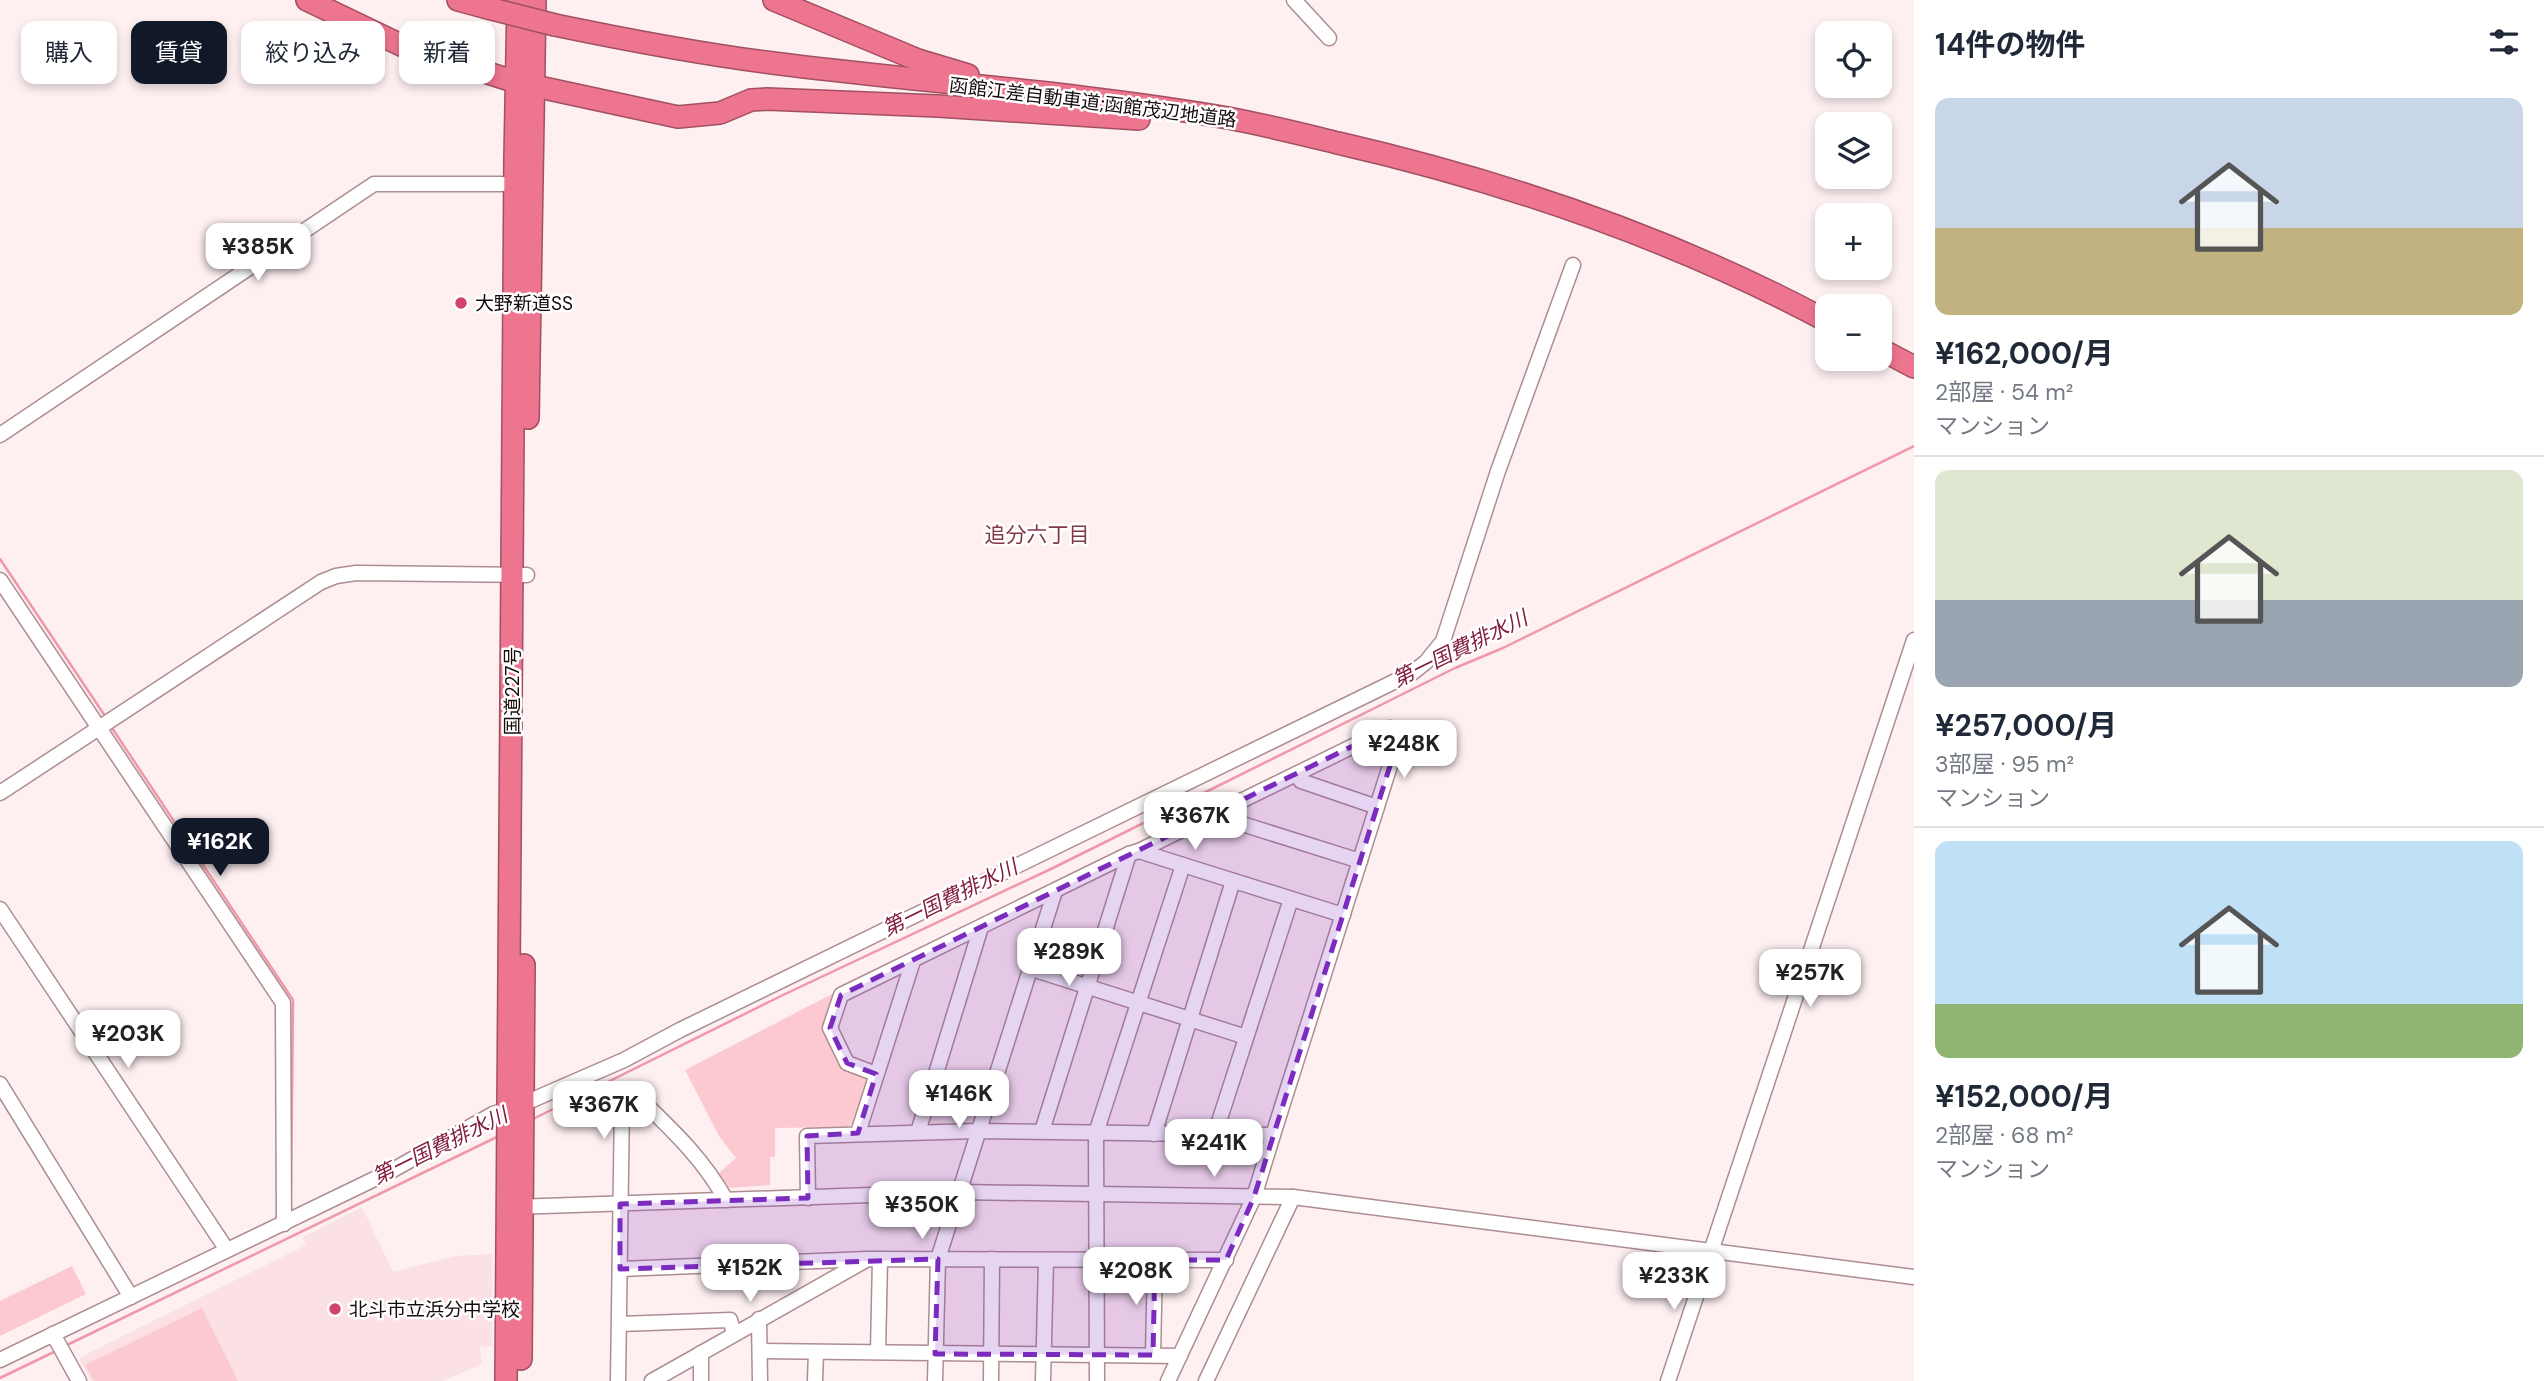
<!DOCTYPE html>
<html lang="ja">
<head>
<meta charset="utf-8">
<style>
	:root { --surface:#fff; --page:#f2f2f3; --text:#1f2937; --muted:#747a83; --line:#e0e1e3; --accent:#111827 }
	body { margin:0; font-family:"DM Sans","Noto Sans JP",sans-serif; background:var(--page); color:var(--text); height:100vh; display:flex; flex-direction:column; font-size:26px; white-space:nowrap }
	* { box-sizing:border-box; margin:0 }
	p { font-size:23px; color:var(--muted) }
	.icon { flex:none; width:38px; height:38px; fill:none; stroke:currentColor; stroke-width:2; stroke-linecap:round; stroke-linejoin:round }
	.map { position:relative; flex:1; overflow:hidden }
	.sheet { display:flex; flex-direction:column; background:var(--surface); width:630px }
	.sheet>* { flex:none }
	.top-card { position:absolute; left:21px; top:21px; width:665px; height:63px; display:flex; gap:14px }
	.buttons { position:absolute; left:1815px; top:21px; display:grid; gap:14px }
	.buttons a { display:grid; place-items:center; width:77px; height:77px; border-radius:14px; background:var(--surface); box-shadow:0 4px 10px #0003; font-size:35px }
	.price { position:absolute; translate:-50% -60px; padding:0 16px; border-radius:14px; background:#fff; color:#222; font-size:23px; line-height:46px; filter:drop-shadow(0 2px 4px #0008) }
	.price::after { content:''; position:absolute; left:50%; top:42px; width:21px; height:16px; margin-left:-10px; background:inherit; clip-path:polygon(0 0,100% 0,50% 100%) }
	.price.current { background:var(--accent); color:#fff }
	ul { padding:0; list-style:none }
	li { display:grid; align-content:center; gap:14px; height:371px; padding:0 21px }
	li+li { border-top:2px solid var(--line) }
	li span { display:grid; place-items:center; height:217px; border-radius:14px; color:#555 }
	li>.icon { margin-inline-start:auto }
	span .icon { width:126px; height:126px; fill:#fffc; stroke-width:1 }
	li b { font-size:30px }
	h2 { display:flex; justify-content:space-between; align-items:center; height:84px; padding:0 21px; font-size:30px }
	.chip { padding:0 24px; border-radius:14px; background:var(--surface); box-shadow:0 4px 10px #0003; font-size:24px; line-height:63px }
	.chip.current { background:var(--accent); color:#fff }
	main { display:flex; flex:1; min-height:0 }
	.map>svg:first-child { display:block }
</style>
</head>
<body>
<main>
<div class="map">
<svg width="1914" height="1381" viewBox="0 0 1914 1381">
	<rect width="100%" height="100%" fill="#feeff1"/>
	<!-- built -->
	<polygon fill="#fce1e4" points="362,1207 393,1272 456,1256 492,1254 492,1347 480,1346 482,1364 443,1381 91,1381 79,1358 306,1245 303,1237"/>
	<!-- green -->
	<g fill="#fcc9d0">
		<polygon points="836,992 824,1029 869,1081 858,1119 848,1127 775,1128 775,1157 770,1157 770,1185 729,1188 719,1173 736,1158 719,1136 685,1070"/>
		<polygon points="72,1266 86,1294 0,1336 0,1301"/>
		<polygon points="202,1308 238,1381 94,1381 85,1365"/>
	</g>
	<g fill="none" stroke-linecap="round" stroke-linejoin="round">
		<!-- stream -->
		<g stroke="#f098a8" stroke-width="2.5">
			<polyline points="0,559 105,716"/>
			<polyline points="110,725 293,1000 291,1190"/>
			<polyline points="533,1119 783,995 1053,868 1455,668 1503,648 1914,446"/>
			<polyline points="67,1345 499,1136"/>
			<polyline points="0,1378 58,1350"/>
		</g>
		<!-- minor casing -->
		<g stroke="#ad8d91" stroke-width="17">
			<g id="minor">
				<polyline points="1294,0 1329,38"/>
				<polyline points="0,435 374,184 521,184"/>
				<polyline points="0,580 283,1003 284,1224"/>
				<polyline points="1296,774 1301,781 1377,807"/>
				<polyline points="0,793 321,582 336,576 356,573 527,575"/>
				<polyline points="1219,812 1223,818 1360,861"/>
				<polyline points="1139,851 1390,728 1401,731 1273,1135"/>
				<polyline points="1183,865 1343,915"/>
				<polyline points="0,909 227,1250"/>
				<polyline points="1029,968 1246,1037"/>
				<polyline points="876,1074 847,1063 830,1028 841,995 1129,854 1139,851 1183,865 1096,1133 1097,1381"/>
				<polyline points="0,1084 131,1297"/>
				<polyline points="1042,1131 1129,854"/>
				<polyline points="918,1132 981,927"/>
				<polyline points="858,1133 913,961"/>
				<polyline points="1154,1134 1233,881"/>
				<polyline points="1215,1134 1291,899"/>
				<polyline points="808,1198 807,1136 977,1131 1273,1135 1254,1197 1168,1381"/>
				<polyline points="514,1207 959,1192 1293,1197 1914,1277"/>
				<polyline points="620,1269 867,1259 1226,1260"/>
				<polyline points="759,1319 760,1381"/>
				<polyline points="620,1324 730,1320 734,1333"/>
				<polyline points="53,1334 79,1381"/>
				<polyline points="760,1351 1180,1356"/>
				<polyline points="878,1352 880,1259"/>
				<polyline points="1153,1355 1155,1260"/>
				<polyline points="0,1360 391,1171 493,1114 523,1104 624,1060 680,1030 1412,673 1426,662 1443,641 1498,471 1573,265"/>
				<path d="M618,1381L622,1102L636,1095C671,1129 702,1157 726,1200"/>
				<polyline points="652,1381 866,1260"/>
				<polyline points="701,1381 701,1353"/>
				<polyline points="815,1381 816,1352"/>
				<polyline points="935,1381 938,1259 1055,891"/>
				<polyline points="991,1381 992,1259"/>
				<polyline points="1043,1381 1046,1260"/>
				<polyline points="1206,1381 1293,1197"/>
				<polyline points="1668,1381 1914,640"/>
			</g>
		</g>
		<!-- highway casing -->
		<g stroke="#a15061" stroke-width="24">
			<g id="highway">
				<polyline points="307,0 401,45 516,82 678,117 720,113 751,100 767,99 938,106 1139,119"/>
				<polyline points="458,0 484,7"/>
				<polyline points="774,0 918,60 968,75"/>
				<path d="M555,25C632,41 710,56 789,65C935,83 1083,93 1228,118C1265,125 1301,134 1338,143C1507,182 1674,239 1827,321"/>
				<polyline points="1880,349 1914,367"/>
				<polyline points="528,418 535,0"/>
				<polyline points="521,1359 524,965"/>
				<polyline points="506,1381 515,158 518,0"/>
			</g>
		</g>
		<!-- minor -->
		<use href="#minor" stroke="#fff" stroke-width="14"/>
		<!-- highway -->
		<use href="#highway" stroke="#ed758f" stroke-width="21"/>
		<!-- highway-bridge casing -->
		<g stroke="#a15061" stroke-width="24" stroke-linecap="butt">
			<polyline id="highway-bridge" points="484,7 555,25"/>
		</g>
		<!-- highway-bridge -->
		<use href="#highway-bridge" stroke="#ed758f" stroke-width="21"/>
	</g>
	<!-- marked area -->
	<path fill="#7b2cbf" fill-opacity="0.2" stroke="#7b2cbf" stroke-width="5" stroke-dasharray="14 9" stroke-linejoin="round" d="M1390,728L1401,731L1254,1197L1226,1260H1155L1153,1355L935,1354L938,1259L620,1269V1204L808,1198L807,1136L858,1133L876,1074L847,1063L830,1028L841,995Z"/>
	<!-- markers -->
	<g fill="#d3446b" stroke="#fff" stroke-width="2.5">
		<circle cx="461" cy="303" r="7"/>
		<circle cx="335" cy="1309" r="7"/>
	</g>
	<g text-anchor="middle" stroke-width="5" stroke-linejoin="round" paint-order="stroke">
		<!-- street labels -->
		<g font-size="19" fill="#150a0c" stroke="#fff">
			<text transform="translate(1093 102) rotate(7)" y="7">函館江差自動車道;函館茂辺地道路</text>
			<text transform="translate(512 691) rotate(-90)" y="7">国道227号</text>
		</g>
		<!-- poi labels -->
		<g font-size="19" fill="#150a0c" stroke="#fff" text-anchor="start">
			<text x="475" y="310">大野新道SS</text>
			<text x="349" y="1316">北斗市立浜分中学校</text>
		</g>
		<!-- neighbourhood labels -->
		<g font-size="21" fill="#813949" stroke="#fff">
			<text x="1037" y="542">追分六丁目</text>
		</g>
		<!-- water labels -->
		<g font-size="21" font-style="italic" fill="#821d3b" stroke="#fff">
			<text transform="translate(1460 649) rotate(-26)" y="7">第一国費排水川</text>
			<text transform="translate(950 898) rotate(-26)" y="7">第一国費排水川</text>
			<text transform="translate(440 1146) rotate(-26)" y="7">第一国費排水川</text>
		</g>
	</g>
</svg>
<div class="buttons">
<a><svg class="icon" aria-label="locate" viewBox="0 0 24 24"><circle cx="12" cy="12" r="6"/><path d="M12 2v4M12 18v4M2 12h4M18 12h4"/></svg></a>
<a><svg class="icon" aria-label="layers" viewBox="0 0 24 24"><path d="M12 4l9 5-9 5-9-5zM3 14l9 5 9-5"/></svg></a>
<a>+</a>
<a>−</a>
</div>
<b class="price" style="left:258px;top:283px">¥385K</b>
<b class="price" style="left:1404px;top:780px">¥248K</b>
<b class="price" style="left:1195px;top:852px">¥367K</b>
<b class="price current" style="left:220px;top:878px">¥162K</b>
<b class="price" style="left:1069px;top:988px">¥289K</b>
<b class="price" style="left:1810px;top:1009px">¥257K</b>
<b class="price" style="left:128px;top:1070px">¥203K</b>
<b class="price" style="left:959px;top:1130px">¥146K</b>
<b class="price" style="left:604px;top:1141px">¥367K</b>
<b class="price" style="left:1214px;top:1179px">¥241K</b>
<b class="price" style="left:922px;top:1241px">¥350K</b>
<b class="price" style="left:750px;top:1304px">¥152K</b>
<b class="price" style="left:1136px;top:1307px">¥208K</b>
<b class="price" style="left:1674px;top:1312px">¥233K</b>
<div class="top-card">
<a class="chip">購入</a>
<a class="chip current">賃貸</a>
<a class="chip">絞り込み</a>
<a class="chip">新着</a>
</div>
</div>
<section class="sheet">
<h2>14件の物件<svg class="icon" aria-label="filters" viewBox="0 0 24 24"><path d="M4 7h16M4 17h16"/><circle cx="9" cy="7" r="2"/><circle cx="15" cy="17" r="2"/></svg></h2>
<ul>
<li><span style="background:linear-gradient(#c9d6e8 60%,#c2b280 0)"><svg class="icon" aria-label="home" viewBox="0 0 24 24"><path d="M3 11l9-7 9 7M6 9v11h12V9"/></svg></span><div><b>¥162,000/月</b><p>2部屋 · 54 m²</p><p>マンション</p></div></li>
<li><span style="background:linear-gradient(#dfe7d0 60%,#9aa5b1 0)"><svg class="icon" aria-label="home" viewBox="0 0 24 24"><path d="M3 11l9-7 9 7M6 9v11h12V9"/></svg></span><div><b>¥257,000/月</b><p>3部屋 · 95 m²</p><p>マンション</p></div></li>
<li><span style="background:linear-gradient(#bfe0f5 75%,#8fb573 0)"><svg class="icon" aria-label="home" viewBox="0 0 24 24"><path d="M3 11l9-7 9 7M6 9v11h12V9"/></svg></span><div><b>¥152,000/月</b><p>2部屋 · 68 m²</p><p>マンション</p></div></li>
</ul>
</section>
</main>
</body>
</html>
